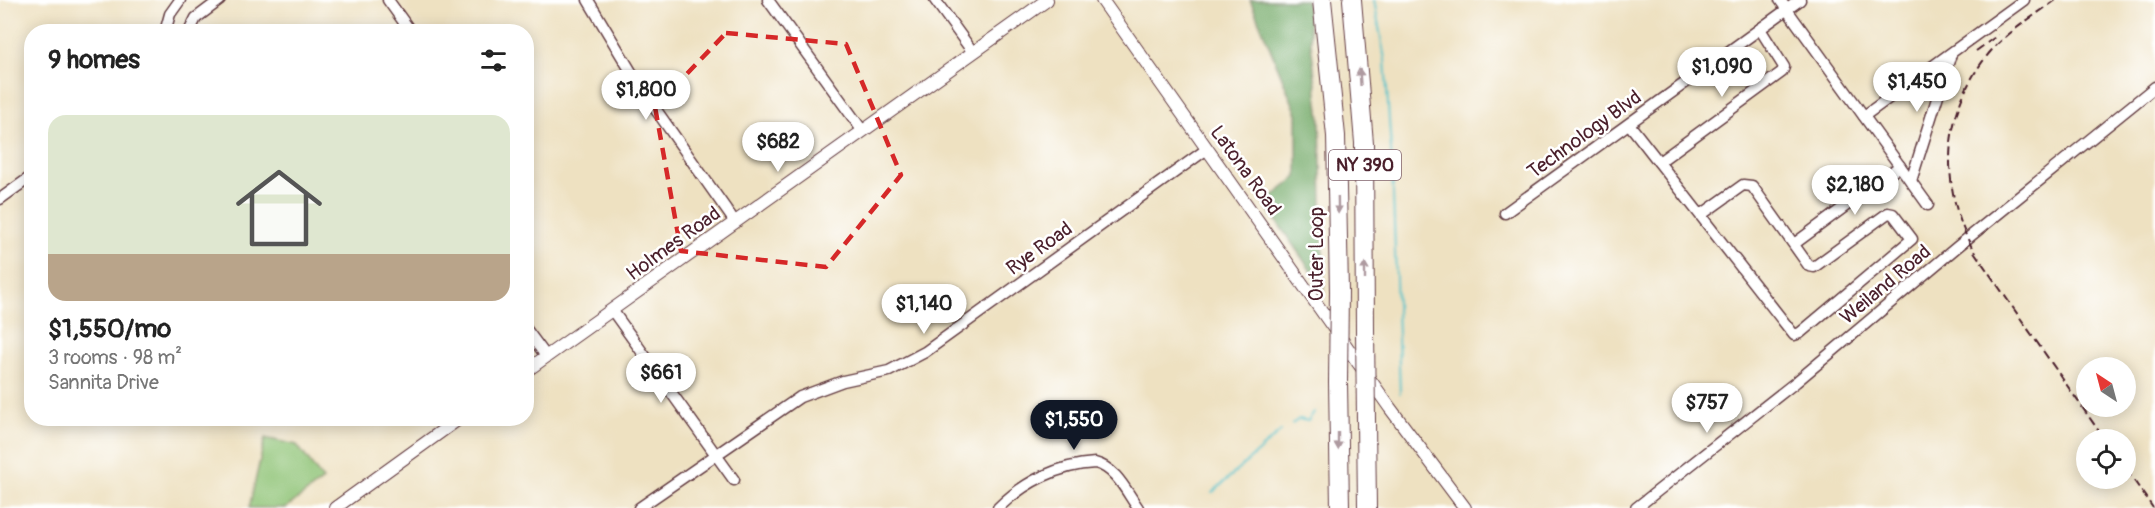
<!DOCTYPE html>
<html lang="en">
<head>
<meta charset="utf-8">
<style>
	:root { --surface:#fff; --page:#f2f2f2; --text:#222; --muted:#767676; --accent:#111827 }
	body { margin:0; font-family:Pangolin,sans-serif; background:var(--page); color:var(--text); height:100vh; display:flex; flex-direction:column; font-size:22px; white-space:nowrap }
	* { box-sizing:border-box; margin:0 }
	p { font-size:20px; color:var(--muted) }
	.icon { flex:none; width:33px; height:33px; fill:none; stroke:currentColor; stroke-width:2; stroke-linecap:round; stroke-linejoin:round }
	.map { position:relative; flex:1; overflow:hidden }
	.sheet { position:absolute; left:24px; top:24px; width:510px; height:402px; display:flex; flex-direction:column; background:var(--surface); border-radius:24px; box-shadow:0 3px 15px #0003 }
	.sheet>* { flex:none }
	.needle { width:39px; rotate:324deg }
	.tools { position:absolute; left:2076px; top:357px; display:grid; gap:12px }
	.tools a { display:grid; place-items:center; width:60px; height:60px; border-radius:50%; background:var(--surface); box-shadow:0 3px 15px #0003; font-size:30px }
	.price { position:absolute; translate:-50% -51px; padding:0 14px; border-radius:21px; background:#fff; color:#222; font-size:20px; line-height:39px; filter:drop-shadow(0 2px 3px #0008) }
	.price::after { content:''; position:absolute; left:50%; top:36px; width:18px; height:14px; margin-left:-9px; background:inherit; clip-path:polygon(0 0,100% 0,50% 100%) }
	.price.selected { background:var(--accent); color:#fff }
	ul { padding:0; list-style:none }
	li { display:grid; align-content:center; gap:12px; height:318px; padding:0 24px }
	li span { display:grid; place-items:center; height:186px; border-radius:18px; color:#555 }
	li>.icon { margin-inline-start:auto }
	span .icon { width:108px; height:108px; fill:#fffc; stroke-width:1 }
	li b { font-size:26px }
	h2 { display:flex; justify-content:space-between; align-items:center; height:72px; padding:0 24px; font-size:26px }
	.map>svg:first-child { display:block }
</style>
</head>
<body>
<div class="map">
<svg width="2155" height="508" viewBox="0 0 2155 508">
	<rect width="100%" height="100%" fill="#fff"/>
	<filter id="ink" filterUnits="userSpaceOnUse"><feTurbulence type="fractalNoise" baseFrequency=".0167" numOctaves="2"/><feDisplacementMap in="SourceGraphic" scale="12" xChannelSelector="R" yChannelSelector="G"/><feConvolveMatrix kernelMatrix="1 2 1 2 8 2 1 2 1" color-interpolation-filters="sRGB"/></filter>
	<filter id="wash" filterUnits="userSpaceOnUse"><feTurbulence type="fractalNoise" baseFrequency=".008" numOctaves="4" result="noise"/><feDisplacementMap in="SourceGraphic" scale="24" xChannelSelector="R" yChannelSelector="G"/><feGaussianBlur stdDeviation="1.35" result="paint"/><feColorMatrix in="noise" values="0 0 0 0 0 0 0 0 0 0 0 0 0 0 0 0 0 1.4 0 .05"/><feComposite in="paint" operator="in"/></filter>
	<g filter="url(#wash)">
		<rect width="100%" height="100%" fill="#eee1c1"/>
		<!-- green -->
		<polygon fill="#8ec375" stroke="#6c7150" stroke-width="1.5" points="265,438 297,445 323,480 286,508 249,508"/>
		<!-- forest -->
		<polygon fill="#72a966" stroke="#5e6448" stroke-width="1.5" points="1250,0 1306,0 1320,119 1324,290 1264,203 1297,177 1297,114"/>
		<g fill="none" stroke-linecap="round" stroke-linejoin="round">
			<!-- stream -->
			<g stroke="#55c2cb" stroke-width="2">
				<polyline points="1374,0 1385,60 1392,165 1400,393"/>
				<polyline points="1292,424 1299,419 1308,421 1314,412"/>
				<polyline points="1212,493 1281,431"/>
			</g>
		</g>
	</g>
	<g filter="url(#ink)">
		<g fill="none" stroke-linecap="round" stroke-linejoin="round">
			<!-- minor casing -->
			<g stroke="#633c42" stroke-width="13">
				<g id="minor">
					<polyline points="388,0 411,32"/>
					<polyline points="588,0 642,90 735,222"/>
					<polyline points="768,0 862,130"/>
					<polyline points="935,0 972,51"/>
					<polyline points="1780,0 1928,205"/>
					<polyline points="165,32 170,14 180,0"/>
					<polyline points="189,32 196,18 220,0"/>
					<polyline points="1864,116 2024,0"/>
					<polyline points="1629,124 1794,335 1800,333 1912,239 1893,214 1888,213 1814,267 1809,266 1752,186 1743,185 1701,215"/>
					<polyline points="1659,162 1782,72 1784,67 1760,29"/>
					<polyline points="1911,181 1951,54"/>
					<polyline points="0,199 32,176"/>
					<polyline points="1505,213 1800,0"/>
					<polyline points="1794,244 1900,166"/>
					<polyline points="612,310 734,480"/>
					<polyline points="526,329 546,356"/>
					<polyline points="639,508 800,397 843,381 889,371 925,352 1207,149"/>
					<path d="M998,508C1024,482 1058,465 1095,463C1116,468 1126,491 1138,508"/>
					<polyline points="1636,508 1796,382 1957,247 2155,87"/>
				</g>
			</g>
			<!-- tertiary casing -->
			<g stroke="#633c42" stroke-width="14">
				<g id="tertiary">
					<polyline points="1102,0 1390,408 1465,508"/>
					<polyline points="526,371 1047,0"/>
					<polyline points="335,508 460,418"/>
				</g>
			</g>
			<!-- motorway casing -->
			<g stroke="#633c42" stroke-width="20">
				<g id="motorway">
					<polyline points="1322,0 1336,136 1339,291"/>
					<polyline points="1352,0 1364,143 1365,330"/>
					<polyline points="1338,382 1340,508"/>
					<polyline points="1366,420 1367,508"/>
				</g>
			</g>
			<!-- minor -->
			<use href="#minor" stroke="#fff" stroke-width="10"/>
			<!-- tertiary -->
			<use href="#tertiary" stroke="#fff" stroke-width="12"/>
			<!-- motorway -->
			<use href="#motorway" stroke="#fff" stroke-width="18"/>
			<!-- rail -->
			<g stroke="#4a1f2b" stroke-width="2" stroke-dasharray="9 4.5" stroke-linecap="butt">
				<path d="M2056,0C2034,16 2009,31 1991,51C1941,109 1938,188 1975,253L2105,440"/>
				<polyline points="1976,51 1998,35"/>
				<polyline points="2126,469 2153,508"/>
			</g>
			<!-- motorway-bridge casing -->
			<g stroke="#633c42" stroke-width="20" stroke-linecap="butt">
				<g id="motorway-bridge">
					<polyline points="1365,330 1366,420"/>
					<polyline points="1338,382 1339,291"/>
				</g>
			</g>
			<!-- motorway-bridge -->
			<use href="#motorway-bridge" stroke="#fff" stroke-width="18"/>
		</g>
		<!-- one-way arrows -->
		<defs><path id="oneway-solid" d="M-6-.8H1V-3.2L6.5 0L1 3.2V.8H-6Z" transform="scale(1.5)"/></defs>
		<g fill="#ae9aa0">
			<use href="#oneway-solid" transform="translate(1360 77) rotate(-94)"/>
			<use href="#oneway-solid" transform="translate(1338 205) rotate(89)"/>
			<use href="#oneway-solid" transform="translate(1365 271) rotate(-90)"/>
			<use href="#oneway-solid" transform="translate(1338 441) rotate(90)"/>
		</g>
	</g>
	<!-- marked area -->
	<path fill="none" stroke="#d62828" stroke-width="4.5" stroke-dasharray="12 8" stroke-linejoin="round" d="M726,33L846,44L901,175L826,267L681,251L655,107Z"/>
	<g text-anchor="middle" stroke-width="5" stroke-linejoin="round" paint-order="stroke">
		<!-- shield labels -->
		<rect fill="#fff" stroke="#80626b" stroke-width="1.5" x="1329" y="150" width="72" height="30" rx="4.5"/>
		<g font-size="18" font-weight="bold" fill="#4a1f2b">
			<text x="1365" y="171">NY 390</text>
		</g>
		<!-- street labels -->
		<g font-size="20" fill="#4a1f2b" stroke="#fff">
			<text transform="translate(1584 134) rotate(-36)" y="7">Technology Blvd</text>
			<text transform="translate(1246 170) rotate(54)" y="7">Latona Road</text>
			<text transform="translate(673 243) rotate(-36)" y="7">Holmes Road</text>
			<text transform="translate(1039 248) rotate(-36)" y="7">Rye Road</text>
			<text transform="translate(1316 254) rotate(-90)" y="7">Outer Loop</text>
			<text transform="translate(1885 284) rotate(-40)" y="7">Weiland Road</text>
		</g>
	</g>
</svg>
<div class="tools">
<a><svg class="needle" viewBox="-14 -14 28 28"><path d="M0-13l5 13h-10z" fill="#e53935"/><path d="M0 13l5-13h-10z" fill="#767676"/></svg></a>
<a><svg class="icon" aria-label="locate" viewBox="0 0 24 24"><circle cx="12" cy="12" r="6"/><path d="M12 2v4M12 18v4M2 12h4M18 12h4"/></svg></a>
</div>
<b class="price" style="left:1722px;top:98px">$1,090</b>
<b class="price" style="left:1917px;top:113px">$1,450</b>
<b class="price" style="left:646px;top:121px">$1,800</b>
<b class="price" style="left:778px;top:173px">$682</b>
<b class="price" style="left:1855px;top:216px">$2,180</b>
<b class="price" style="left:924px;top:335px">$1,140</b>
<b class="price" style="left:661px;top:404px">$661</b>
<b class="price" style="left:1707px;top:434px">$757</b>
<b class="price selected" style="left:1074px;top:451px">$1,550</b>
<section class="sheet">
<h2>9 homes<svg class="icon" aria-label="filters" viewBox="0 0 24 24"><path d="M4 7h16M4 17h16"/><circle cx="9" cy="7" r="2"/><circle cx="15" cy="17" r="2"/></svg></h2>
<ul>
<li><span style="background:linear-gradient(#dfe7d0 75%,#b9a48a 0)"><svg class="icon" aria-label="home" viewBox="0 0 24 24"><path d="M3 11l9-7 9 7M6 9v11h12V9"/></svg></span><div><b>$1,550/mo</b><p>3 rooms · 98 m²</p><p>Sannita Drive</p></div></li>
</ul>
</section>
</div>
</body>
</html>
